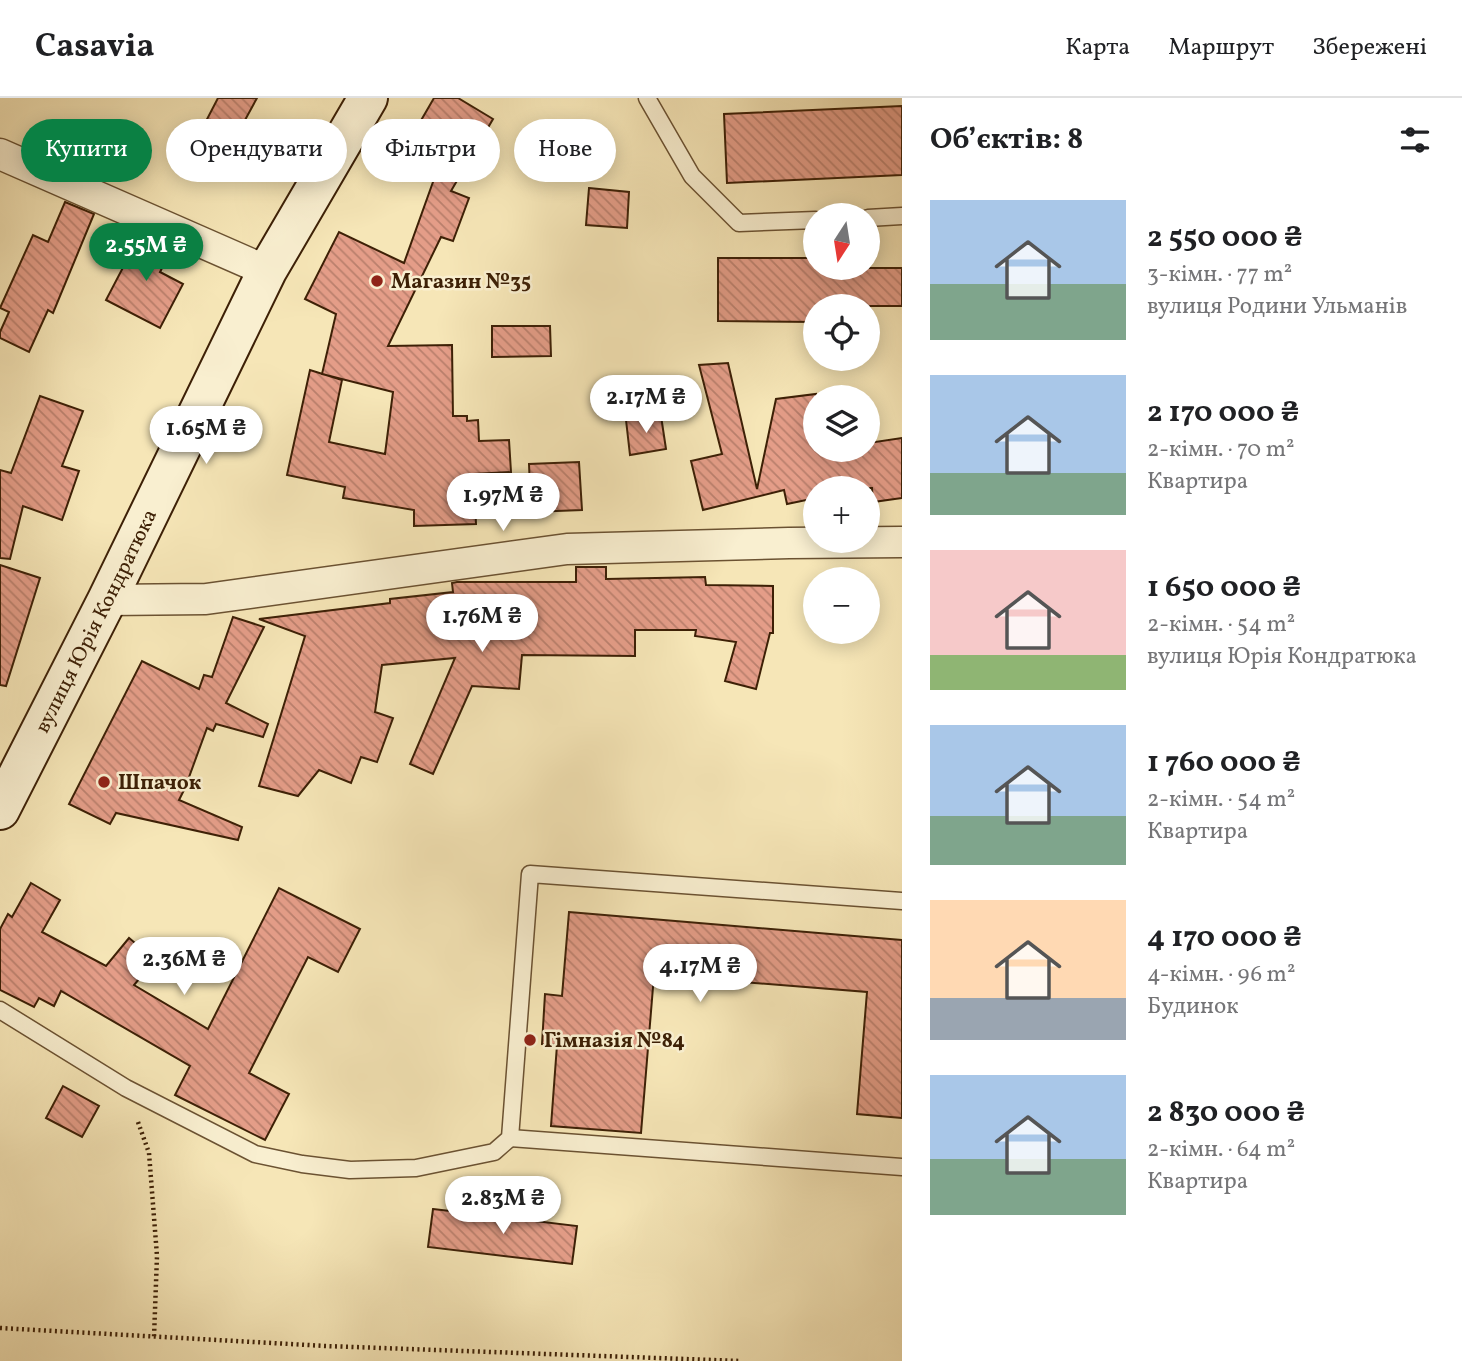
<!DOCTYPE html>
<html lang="uk">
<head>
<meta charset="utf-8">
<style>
	:root { --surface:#fff; --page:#f6f6f6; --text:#202124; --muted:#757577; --line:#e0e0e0; --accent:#0b8043 }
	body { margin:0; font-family:Vollkorn,serif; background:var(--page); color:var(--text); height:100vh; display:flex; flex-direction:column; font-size:26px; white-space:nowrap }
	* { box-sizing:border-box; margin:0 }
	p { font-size:23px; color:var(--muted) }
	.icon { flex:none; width:38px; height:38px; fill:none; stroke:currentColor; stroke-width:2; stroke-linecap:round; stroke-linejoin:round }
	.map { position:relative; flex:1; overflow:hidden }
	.sheet { display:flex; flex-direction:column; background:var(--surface); width:560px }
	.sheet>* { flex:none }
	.top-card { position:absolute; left:21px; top:21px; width:665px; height:63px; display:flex; gap:14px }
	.needle { width:46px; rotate:192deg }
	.buttons { position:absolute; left:803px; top:105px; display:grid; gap:14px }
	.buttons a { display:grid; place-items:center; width:77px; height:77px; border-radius:50%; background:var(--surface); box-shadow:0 4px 18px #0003; font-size:35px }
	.price { position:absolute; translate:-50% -60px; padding:0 16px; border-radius:24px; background:#fff; color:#222; font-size:23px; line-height:46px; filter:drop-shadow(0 2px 4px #0008) }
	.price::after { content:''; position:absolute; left:50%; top:42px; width:21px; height:16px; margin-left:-10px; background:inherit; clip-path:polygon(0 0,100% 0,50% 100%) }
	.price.on { background:var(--accent); color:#fff }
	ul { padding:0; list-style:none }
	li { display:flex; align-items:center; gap:21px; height:175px; padding:0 28px }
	li span { display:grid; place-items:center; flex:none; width:196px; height:140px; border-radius:0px; color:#555 }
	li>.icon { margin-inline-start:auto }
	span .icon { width:84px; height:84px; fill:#fffc; stroke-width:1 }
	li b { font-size:30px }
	h2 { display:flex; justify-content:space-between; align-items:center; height:84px; padding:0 28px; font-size:30px }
	.chip { padding:0 24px; border-radius:32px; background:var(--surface); box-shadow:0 4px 18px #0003; font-size:24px; line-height:63px }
	.chip.on { background:var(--accent); color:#fff }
	header { display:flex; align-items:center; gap:42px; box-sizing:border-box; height:98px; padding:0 35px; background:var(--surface); border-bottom:2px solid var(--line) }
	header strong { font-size:33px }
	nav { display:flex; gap:38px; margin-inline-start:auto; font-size:24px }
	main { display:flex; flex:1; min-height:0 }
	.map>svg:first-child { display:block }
</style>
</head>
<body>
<header>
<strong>Casavia</strong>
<nav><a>Карта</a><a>Маршрут</a><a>Збережені</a></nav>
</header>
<main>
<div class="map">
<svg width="902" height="1263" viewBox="0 0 902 1263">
	<defs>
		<pattern id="building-back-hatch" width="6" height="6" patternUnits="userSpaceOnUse" patternTransform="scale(1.75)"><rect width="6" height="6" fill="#e49d88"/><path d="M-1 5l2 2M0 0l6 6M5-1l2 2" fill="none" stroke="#ba806d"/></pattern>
	</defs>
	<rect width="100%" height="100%" fill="#f6e6b7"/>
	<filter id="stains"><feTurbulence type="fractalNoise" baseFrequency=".00286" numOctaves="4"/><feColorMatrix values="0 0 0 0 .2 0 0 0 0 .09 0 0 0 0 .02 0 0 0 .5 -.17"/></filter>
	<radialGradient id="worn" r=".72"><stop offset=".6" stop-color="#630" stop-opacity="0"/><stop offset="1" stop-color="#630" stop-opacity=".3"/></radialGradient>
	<!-- building -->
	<g fill="url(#building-back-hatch)" stroke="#3d2006" stroke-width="2">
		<polygon points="218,0 257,0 220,68 191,52"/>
		<polygon points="434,0 458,0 493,21 451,93 469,100 453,143 441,139 388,248 452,247 453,318 467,318 467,323 478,322 479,343 509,342 511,374 474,376 476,426 414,428 414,412 343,400 345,389 287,377 310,272 342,282 329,344 385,356 393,294 322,276 336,216 305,201 339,134 404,165 443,56 412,38"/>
		<polygon points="902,8 902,77 727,85 724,16"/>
		<polygon points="589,90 629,94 627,130 586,127"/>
		<polygon points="65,104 94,116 53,215 48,212 29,254 0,240 0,234 9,214 0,210 33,137 48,144"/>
		<polygon points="140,137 172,151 160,174 183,186 160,230 106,202"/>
		<polygon points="718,160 816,160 816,170 902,170 902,208 816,208 816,224 718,223"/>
		<polygon points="492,228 550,228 551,258 492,259"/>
		<polygon points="728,265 757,391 776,301 816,296 816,352 868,352 868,345 902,340 902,400 873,404 872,390 816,390 816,400 787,406 784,392 703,412 691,363 722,356 699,267"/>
		<polygon points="40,298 83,313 62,368 79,373 62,422 23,408 10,461 0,460 0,372 11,375"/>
		<polygon points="661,318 666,351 630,357 626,322"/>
		<polygon points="579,364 582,412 531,414 529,366"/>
		<polygon points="0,467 40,480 6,588 0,587"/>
		<polygon points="576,469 606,469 606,481 705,479 706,487 773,488 773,535 770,535 756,591 725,583 736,544 695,538 696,532 635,532 635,558 522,557 519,591 472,588 433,676 410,666 455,560 382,567 375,614 393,620 377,664 361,659 351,685 319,672 298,698 259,688 305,538 259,521 390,505 390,501 453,494 452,485 457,484 576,484"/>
		<polygon points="233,519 264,529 226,605 268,626 263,639 216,626 213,633 207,630 185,690 179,702 242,729 238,742 116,715 110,726 69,706 142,563 199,591 204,577 212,579"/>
		<polygon points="31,785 60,802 42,834 106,868 129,840 155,862 134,887 208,931 279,790 360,831 338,874 308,859 249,975 289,996 265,1042 175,997 190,968 61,893 54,908 39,900 34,909 0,892 0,831 8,816 12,819"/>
		<polygon points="569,814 902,842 902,1020 857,1016 867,894 654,877 641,1035 551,1028 557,947 542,946 545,896 562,898"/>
		<polygon points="63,988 99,1008 82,1039 46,1020"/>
		<polygon points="433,1111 577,1128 572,1166 428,1149"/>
	</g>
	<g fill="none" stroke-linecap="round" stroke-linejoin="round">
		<!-- lane casing -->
		<g stroke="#6b5232" stroke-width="19">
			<g id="lane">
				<polyline points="647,0 692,78 739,125 816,122"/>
				<polyline points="868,120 902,118"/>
				<polyline points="0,912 126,990 255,1056 302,1066 350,1072 416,1070 494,1054 510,1040 530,776 902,803"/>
				<polyline points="510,1040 902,1069"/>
			</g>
		</g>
		<!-- street casing -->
		<g stroke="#6b5232" stroke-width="33">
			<g id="street">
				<polyline points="0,56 267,173"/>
				<polyline points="107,502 206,501 567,451 789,445 902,444"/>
			</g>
		</g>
		<!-- secondary casing -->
		<g stroke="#3d2006" stroke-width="42">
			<g id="secondary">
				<path id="s1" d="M0,712L107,502L267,173L368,0"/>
			</g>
		</g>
		<!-- path -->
		<g stroke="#3d2006" stroke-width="4.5" stroke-dasharray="2 3.5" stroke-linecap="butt">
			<polyline points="138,1024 149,1055 157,1158 154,1239"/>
			<polyline points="0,1230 326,1248 740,1263"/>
		</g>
		<!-- lane -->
		<use href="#lane" stroke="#f9efd0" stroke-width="16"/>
		<!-- street -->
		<use href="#street" stroke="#f9efd0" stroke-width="30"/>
		<!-- secondary -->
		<use href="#secondary" stroke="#f9efd0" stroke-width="38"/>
	</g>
	<!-- markers -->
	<g fill="#8f2418" stroke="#f9efd0" stroke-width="2.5">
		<circle cx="377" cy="183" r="7"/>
		<circle cx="104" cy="684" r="7"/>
		<circle cx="530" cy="942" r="7"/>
	</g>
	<g text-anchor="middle" stroke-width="5" stroke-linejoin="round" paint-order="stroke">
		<!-- poi labels -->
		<g font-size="21" font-weight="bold" fill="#3d2006" stroke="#f9efd0" text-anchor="start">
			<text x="391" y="190">Магазин №35</text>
			<text x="118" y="691">Шпачок</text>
			<text x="544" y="949">Гімназія №84</text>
		</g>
		<!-- street labels -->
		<g font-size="21" fill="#3d2006" stroke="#f9efd0">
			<text dy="7" stroke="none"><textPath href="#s1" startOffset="212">вулиця Юрія Кондратюка</textPath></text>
		</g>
	</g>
	<rect width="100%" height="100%" filter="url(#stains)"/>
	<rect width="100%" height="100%" fill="url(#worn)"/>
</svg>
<div class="buttons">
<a><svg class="needle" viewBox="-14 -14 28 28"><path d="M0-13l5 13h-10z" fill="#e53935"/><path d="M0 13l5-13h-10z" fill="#757577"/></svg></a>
<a><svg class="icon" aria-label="locate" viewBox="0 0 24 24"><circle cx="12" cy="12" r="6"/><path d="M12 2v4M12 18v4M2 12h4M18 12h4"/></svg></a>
<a><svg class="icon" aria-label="layers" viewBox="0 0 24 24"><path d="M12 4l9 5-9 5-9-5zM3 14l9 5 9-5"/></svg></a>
<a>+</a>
<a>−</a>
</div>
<b class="price on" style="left:146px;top:185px">2.55M ₴</b>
<b class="price" style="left:646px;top:337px">2.17M ₴</b>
<b class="price" style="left:206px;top:368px">1.65M ₴</b>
<b class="price" style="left:503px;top:435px">1.97M ₴</b>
<b class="price" style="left:482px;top:556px">1.76M ₴</b>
<b class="price" style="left:184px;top:899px">2.36M ₴</b>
<b class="price" style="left:700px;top:906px">4.17M ₴</b>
<b class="price" style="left:503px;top:1138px">2.83M ₴</b>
<div class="top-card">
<a class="chip on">Купити</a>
<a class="chip">Орендувати</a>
<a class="chip">Фільтри</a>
<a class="chip">Нове</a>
</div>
</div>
<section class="sheet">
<h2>Об’єктів: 8<svg class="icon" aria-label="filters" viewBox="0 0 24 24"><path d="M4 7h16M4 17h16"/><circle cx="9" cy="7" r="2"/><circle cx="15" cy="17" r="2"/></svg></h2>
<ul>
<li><span style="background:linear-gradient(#a9c7e8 60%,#7fa58c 0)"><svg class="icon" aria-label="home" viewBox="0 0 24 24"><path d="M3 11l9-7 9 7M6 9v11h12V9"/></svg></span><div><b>2 550 000 ₴</b><p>3-кімн. · 77 m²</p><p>вулиця Родини Ульманів</p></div></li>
<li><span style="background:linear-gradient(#a9c7e8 70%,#7fa58c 0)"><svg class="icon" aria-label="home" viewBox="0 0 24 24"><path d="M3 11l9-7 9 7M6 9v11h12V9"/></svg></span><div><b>2 170 000 ₴</b><p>2-кімн. · 70 m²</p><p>Квартира</p></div></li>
<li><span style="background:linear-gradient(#f6c9c9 75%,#8fb573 0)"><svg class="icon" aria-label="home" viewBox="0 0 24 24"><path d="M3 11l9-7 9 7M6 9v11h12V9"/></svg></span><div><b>1 650 000 ₴</b><p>2-кімн. · 54 m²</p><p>вулиця Юрія Кондратюка</p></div></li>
<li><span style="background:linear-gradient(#a9c7e8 65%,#7fa58c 0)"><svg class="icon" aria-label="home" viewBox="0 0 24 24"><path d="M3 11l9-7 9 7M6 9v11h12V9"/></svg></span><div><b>1 760 000 ₴</b><p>2-кімн. · 54 m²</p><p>Квартира</p></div></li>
<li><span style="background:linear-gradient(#ffd9b3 70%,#9aa5b1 0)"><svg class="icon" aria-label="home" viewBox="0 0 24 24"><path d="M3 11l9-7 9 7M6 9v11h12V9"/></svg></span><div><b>4 170 000 ₴</b><p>4-кімн. · 96 m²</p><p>Будинок</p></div></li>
<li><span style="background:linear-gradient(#a9c7e8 60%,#7fa58c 0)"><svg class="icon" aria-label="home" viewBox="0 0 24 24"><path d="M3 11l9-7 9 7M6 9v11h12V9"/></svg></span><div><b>2 830 000 ₴</b><p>2-кімн. · 64 m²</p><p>Квартира</p></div></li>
</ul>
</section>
</main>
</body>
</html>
